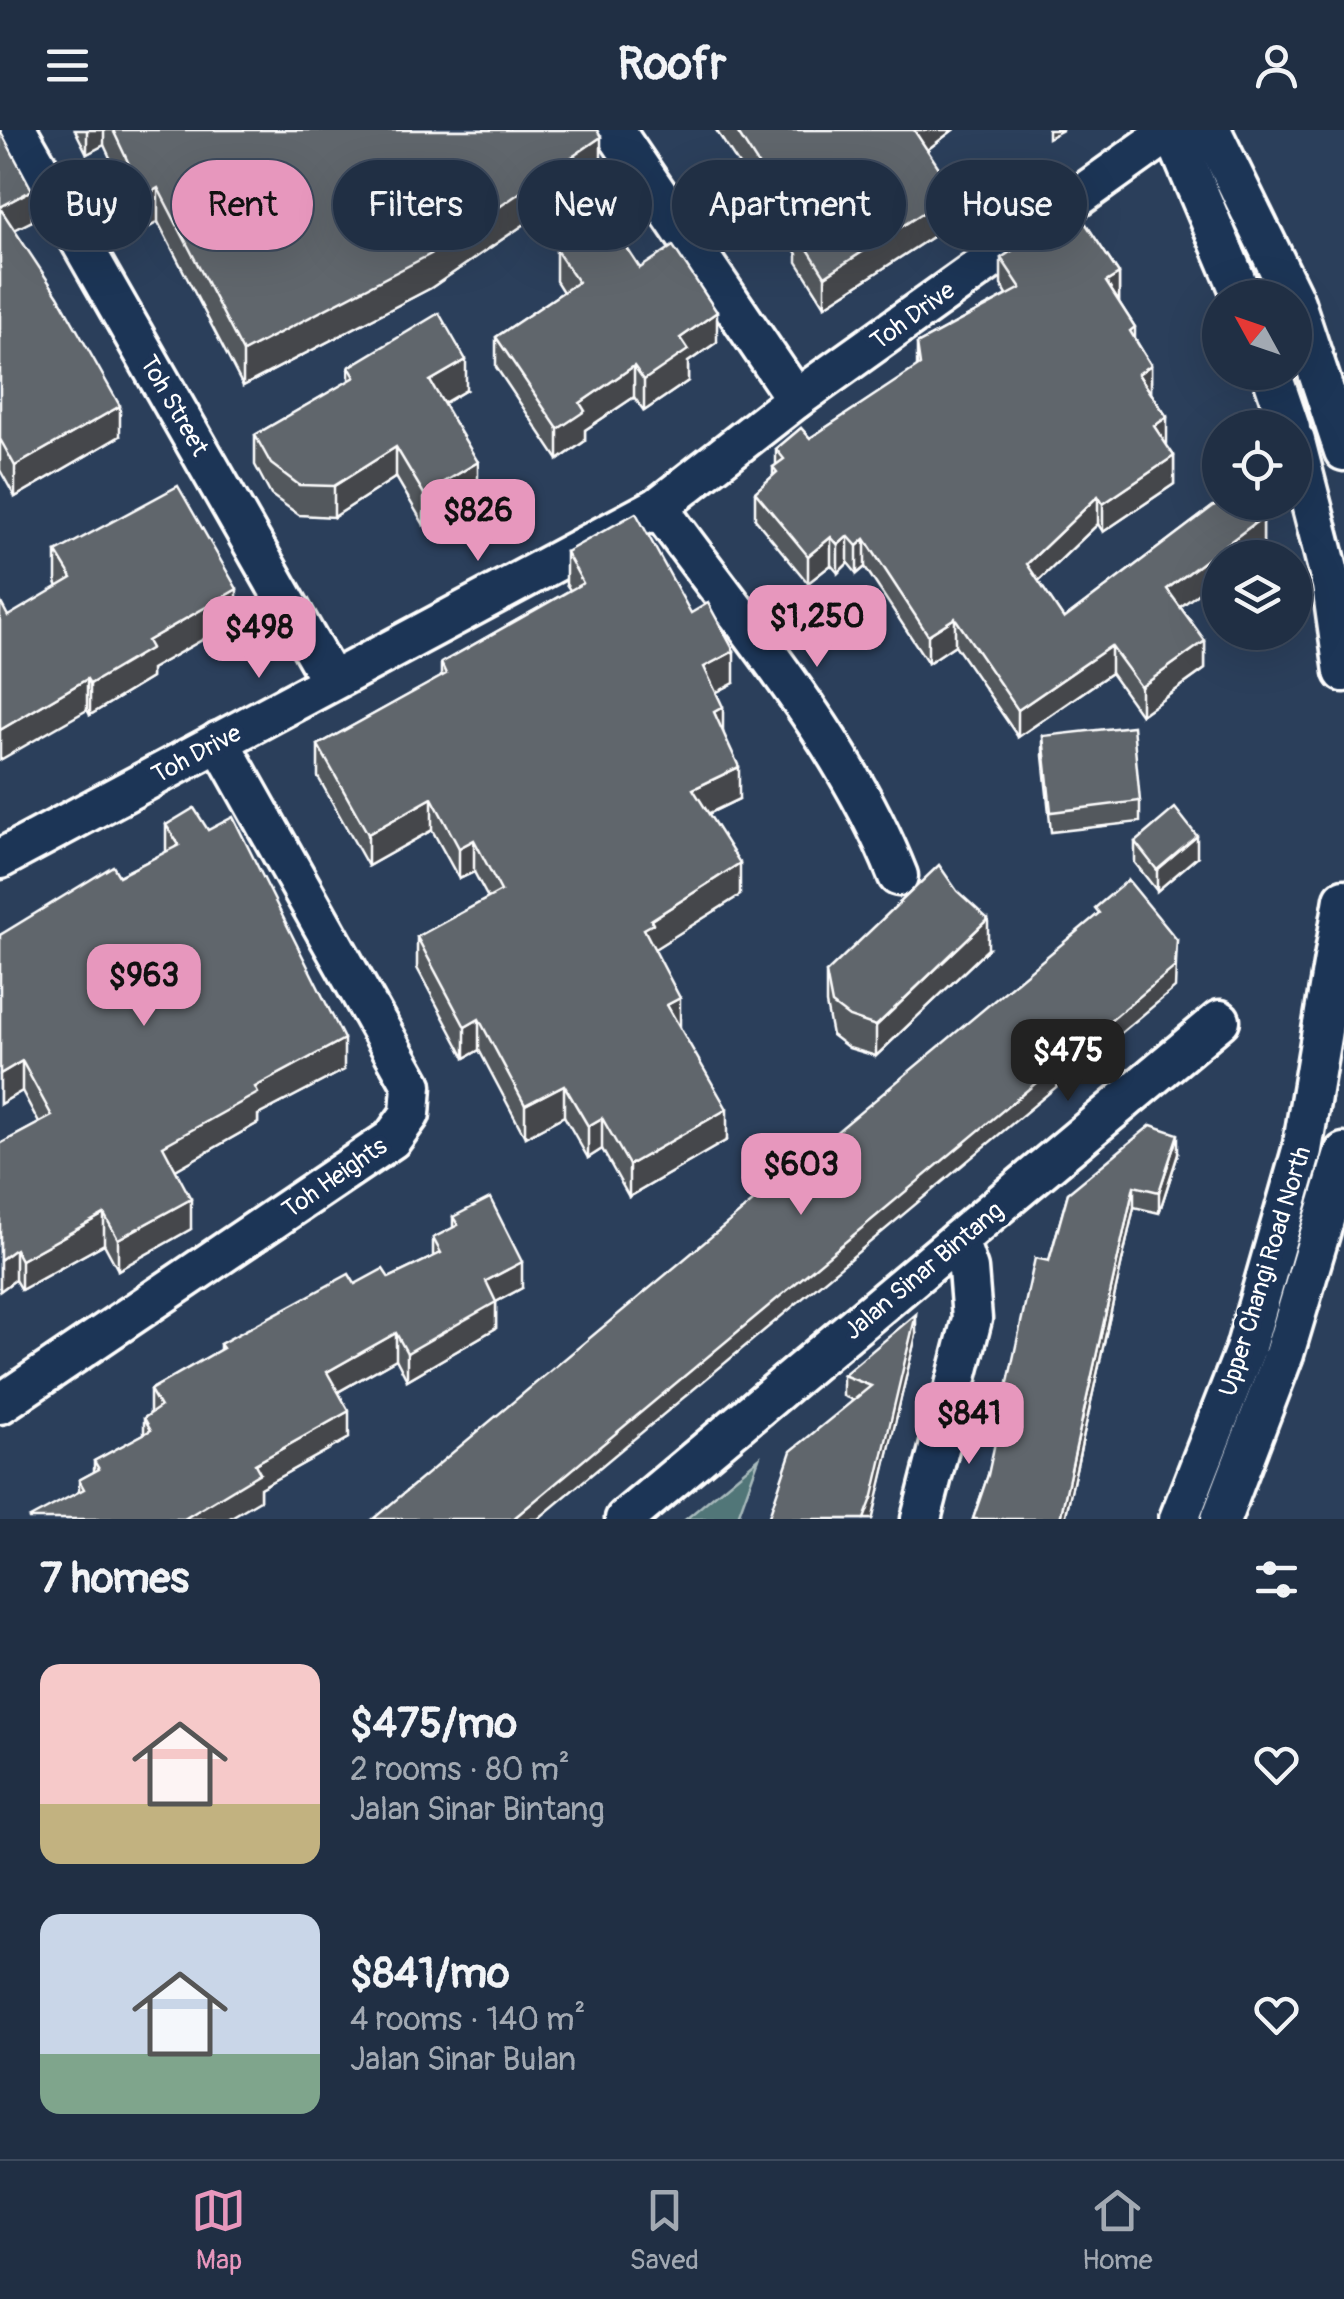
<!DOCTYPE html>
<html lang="en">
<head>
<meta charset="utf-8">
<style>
	:root { --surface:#202f44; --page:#28374b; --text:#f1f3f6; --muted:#a2a9b2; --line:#3d4a5d; --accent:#e797bd }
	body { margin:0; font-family:Pangolin,sans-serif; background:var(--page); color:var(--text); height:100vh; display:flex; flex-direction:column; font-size:38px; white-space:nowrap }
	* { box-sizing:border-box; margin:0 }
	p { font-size:32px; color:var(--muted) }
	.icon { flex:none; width:55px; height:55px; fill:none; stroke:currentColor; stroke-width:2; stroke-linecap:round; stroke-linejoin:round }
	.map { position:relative; height:1389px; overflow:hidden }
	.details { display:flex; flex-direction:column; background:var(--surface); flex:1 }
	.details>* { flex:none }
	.hud { position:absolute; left:30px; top:30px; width:1285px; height:90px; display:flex; gap:20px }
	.needle { width:65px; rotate:310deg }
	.buttons { position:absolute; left:1202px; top:150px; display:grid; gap:20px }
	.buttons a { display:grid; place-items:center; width:110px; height:110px; border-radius:50%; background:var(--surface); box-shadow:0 10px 40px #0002,0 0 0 2px var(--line); font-size:50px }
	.price { position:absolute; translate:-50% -85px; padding:0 22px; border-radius:20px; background:var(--accent); color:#111; font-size:32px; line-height:65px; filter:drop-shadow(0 2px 5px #0008) }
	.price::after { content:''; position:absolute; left:50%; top:60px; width:30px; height:22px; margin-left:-15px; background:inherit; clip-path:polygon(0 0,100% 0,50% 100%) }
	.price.active { background:#222; color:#fff }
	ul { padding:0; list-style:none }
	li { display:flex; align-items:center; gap:30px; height:250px; padding:0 40px }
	li span { display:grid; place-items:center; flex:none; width:280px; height:200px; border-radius:20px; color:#555 }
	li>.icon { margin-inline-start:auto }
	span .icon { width:120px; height:120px; fill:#fffc; stroke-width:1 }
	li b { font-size:42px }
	h2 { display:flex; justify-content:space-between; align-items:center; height:120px; padding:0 40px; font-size:42px }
	.chip { padding:0 35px; border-radius:45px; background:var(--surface); box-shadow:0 10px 40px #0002,0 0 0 2px var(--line); font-size:35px; line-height:90px }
	.chip.active { background:var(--accent); color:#111 }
	header { display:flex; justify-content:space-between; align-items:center; height:130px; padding:0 40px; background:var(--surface); font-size:45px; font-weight:700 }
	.tab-bar { display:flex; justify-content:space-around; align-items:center; height:140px; border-top:2px solid var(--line); background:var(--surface); font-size:28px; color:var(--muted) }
	.tab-bar a { display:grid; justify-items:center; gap:5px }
	.tab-bar .active { color:var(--accent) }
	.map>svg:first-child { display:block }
</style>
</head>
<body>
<header><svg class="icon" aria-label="menu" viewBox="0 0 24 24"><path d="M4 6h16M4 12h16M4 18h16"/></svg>Roofr<svg class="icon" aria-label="person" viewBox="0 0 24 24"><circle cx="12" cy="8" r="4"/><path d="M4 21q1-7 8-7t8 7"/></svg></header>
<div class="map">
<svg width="1344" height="1389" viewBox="0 0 1344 1389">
	<rect width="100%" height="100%" fill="#2b3f5b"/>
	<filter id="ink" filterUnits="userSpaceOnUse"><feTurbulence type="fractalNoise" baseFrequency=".01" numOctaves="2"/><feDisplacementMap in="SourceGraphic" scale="20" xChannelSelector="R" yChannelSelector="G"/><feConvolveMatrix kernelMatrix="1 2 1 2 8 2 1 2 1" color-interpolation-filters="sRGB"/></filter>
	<g filter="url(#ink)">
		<!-- green -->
		<polygon fill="#517678" stroke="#a8babc" stroke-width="2.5" points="759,1328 737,1389 686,1389"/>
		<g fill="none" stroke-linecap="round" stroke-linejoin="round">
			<!-- minor casing -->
			<g stroke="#fff" stroke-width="45">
				<g id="minor">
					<polyline points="17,0 331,551"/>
					<polyline points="614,0 796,269"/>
					<polyline points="1172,0 1243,168"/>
					<polyline points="1211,0 1293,168"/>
					<polyline points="1295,173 1344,321"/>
					<polyline points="1271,242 1290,298"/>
					<polyline points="1295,311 1332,455 1344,542"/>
					<path d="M658,377C743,495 845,610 898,746"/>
					<polyline points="0,729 658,377 796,269 1172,0"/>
					<polyline points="0,1274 392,1009 410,984 412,955 219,611"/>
					<polyline points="625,1389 1220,890"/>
					<polyline points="921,1389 972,1189 968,1139 958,1110"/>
					<polyline points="1179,1389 1245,1220 1302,1020 1344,769"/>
					<polyline points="1221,1389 1284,1224 1344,1023"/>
				</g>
			</g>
			<!-- minor -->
			<use href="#minor" stroke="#1d3557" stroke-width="38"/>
		</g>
		<!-- wall -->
		<g fill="#53585d" stroke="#fff" stroke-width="2.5">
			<polygon points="0,0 32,91 14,100 120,306 15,367 0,340"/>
			<polygon points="75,0 597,0 601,42 431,158 243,256 158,92 144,100 104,15 87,24"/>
			<polygon points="716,0 953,0 927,20 955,92 825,176 797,132 797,124"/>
			<polygon points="1076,79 1119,144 1119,172 1135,197 1135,209 1151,235 1151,263 1167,287 1166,315 1174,326 1174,354 1103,402 1098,394 1038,451 1064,489 1220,371 1220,372 1252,372 1263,387 1263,415 1246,428 1220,428 1220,447 1180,477 1205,511 1205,539 1141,585 1111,543 1018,607 955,515 928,533 865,437 857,444 848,433 838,443 831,435 808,453 755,389 755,362 773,346 773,337 776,336 776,319 801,298 810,308 917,238 917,214 1007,165 1001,155 1001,128"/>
			<polygon points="556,120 640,138 717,212 688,232 688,251 644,281 634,267 585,300 585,311 558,330 496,237 496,207 563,162 556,151"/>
			<polygon points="349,237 466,260 443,274 478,363 424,395 396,347 334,387 299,385 271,365 255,335 255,305 349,251"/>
			<polygon points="56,422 237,490 151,539 151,548 90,585 87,580 58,457 56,452"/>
			<polygon points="566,422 691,483 734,553 716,562 723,602 739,669 708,684 740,765 654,819 680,898 727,1010 629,1067 602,1019 588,1028 564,986 525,1007 479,920 465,928 417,838 417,807 488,768 474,742 459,749 432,700 368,736 318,647 318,615 441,547 441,533 570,460 566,454"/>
			<polygon points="1043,606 1140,671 1140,692 1051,702 1043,626"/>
			<polygon points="166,695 344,940 258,985 258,993 175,1040 191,1099 118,1140 104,1114 21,1160 15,1150 0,1161 0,1014 39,993 22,961 0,974 0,805 166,722"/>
			<polygon points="1135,712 1197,727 1157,761 1135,733"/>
			<polygon points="988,819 876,926 849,918 832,905 826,874 826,843"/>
			<polygon points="1178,1024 1159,1083 1134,1077 1065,1389 973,1389 988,1345 1068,1063"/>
			<polygon points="453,1087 522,1158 496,1172 496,1198 407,1250 396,1229 338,1262 349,1308 260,1358 260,1370 79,1362 79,1350 94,1342 94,1331 144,1304 144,1288 150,1284 150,1260 220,1220 220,1214 355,1154 389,1148 433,1127 433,1108 453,1098"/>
			<polygon points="916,1205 872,1389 768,1389 853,1270 843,1266 843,1245"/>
		</g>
		<!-- shaded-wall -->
		<g fill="#44474c" stroke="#fff" stroke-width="2.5">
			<polygon points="87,0 104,0 104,15 87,24"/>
			<polygon points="914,0 953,0 914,30"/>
			<polygon points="1048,0 1063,0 1048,8"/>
			<polygon points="601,7 601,42 431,158 243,256 243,222"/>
			<polygon points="158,58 158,92 144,100 144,66"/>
			<polygon points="32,60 32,91 0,107 0,77"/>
			<polygon points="955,62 955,92 825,176 825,146"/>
			<polygon points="1119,144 1119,172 1106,152"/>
			<polygon points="717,182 717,212 688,232 688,251 644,281 644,250 680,208"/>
			<polygon points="466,230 466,260 430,281 430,251"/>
			<polygon points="1151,235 1151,263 1138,244"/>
			<polygon points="634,236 634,267 585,300 585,311 558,330 558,299 580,273"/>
			<polygon points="120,276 120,306 15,367 15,336"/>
			<polygon points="1167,287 1167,314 1154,324 1154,296"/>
			<polygon points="396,317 396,347 334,387 334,356"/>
			<polygon points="1174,326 1174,354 1103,402 1103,374"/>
			<polygon points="478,332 478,363 424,395 424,364"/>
			<polygon points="1098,366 1098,394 1027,462 1027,434"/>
			<polygon points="1263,387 1263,415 1246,428 1220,428 1220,447 1167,487 1167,459"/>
			<polygon points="848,406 848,433 838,443 838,415"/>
			<polygon points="831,407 831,435 808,453 808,426"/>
			<polygon points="865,409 865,437 857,444 857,416"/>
			<polygon points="237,459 237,490 151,539 151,548 90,585 90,554 147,511"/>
			<polygon points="955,488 955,515 928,533 928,505"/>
			<polygon points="1205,511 1205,539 1141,585 1141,557"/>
			<polygon points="1111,516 1111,543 1018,607 1018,580"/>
			<polygon points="734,521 734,553 704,569 704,537"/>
			<polygon points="87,549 87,580 0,630 0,600"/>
			<polygon points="723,577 723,608 714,582"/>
			<polygon points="739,637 739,669 693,691 693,659"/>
			<polygon points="432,668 432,700 368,736 368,704"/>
			<polygon points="1197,706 1197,727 1157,761 1157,740"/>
			<polygon points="474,710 474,742 459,749 459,718"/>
			<polygon points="740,733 740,765 653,820 644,799 651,790"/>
			<polygon points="988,789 988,819 876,926 876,896"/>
			<polygon points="1177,810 1175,858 538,1389 513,1389"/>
			<polygon points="680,868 680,900 667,875"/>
			<polygon points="479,889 479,920 465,928 465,897"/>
			<polygon points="344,909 344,940 258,985 258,993 163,1047 163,1016 255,957"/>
			<polygon points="22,931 22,961 0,974 0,944"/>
			<polygon points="564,955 564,986 525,1007 525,975"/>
			<polygon points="727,979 727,1010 629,1067 629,1035"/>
			<polygon points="602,988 602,1019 588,1028 588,996"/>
			<polygon points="1178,1004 1178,1024 1159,1083 1159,1062"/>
			<polygon points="1134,1056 1134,1077 1065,1389 1060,1389"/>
			<polygon points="191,1069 191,1099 118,1140 118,1109"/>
			<polygon points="104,1084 104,1114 21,1160 21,1130"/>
			<polygon points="15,1119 15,1150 0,1161 0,1130"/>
			<polygon points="522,1132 522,1158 496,1172 496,1198 407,1250 407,1223 486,1151"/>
			<polygon points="916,1184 916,1205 873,1387 872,1389 864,1389"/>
			<polygon points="396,1203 396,1229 327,1268 327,1242"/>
			<polygon points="349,1281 349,1308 260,1358 260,1370 228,1389 184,1389 255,1334"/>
		</g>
		<!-- building -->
		<g fill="#61666c" stroke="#fff" stroke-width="2.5">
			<polygon points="0,0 32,60 0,77"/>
			<polygon points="113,0 597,0 601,7 431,124 243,222 158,58 144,66"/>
			<polygon points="736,0 914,0 955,62 825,146 797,102 800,100"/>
			<polygon points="0,78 58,166 120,276 15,336 0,309"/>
			<polygon points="1076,79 1119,144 1106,152 1135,197 1130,201 1151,235 1138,244 1167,287 1154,296 1174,326 1103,374 1098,366 1027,434 1064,489 1220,371 1220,372 1252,372 1263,387 1167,459 1205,511 1141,557 1111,516 1018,580 955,488 928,505 865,409 857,416 848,406 838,415 831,407 808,426 755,362 777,342 773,337 784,329 776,319 801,298 810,308 920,235 917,214 1021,158 1001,128"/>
			<polygon points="606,86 640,138 673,116 717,182 680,208 688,220 644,250 634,236 580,273 585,281 558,299 496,207 578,152 556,120"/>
			<polygon points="439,183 466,230 430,251 478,332 424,364 396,317 334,356 299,355 271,334 255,305 355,247 349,237"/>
			<polygon points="178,356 237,459 147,511 151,518 90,554 87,549 0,600 0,471 8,486 72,448 56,422"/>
			<polygon points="636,383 691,483 708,473 734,521 704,537 723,577 714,582 739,637 693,659 740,733 651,790 653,794 644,799 680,868 667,875 727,979 629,1035 602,988 588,996 564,955 525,975 479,889 465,897 417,807 501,761 474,710 459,718 432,668 368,704 318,615 446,544 441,533 583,453 566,422"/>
			<polygon points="1133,596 1140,671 1051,682 1043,606"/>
			<polygon points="194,678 208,700 233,687 344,909 255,957 258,963 163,1016 191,1069 118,1109 104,1084 21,1130 15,1119 0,1130 0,1014 52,986 22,931 0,944 0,805 113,736 119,746 179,715 166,695"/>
			<polygon points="1175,678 1197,706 1157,740 1135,712"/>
			<polygon points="939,735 957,761 988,789 876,896 849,887 832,874 826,843"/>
			<polygon points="1128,750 1177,810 1175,837 513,1389 373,1389 1099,783 1095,778"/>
			<polygon points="1151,995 1178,1004 1159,1062 1134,1056 1060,1389 973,1389 988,1345 1035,1128 1049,1131 1068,1063"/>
			<polygon points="490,1068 522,1132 486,1151 496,1172 407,1223 396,1203 327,1242 349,1281 255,1334 260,1343 184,1389 28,1389 84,1359 79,1350 99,1339 94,1331 151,1300 144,1288 160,1277 150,1260 223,1218 220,1214 349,1144 355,1154 383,1139 389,1148 441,1123 433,1108 458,1095 453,1087"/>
			<polygon points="916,1184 873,1366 864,1389 768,1389 791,1321 871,1256 843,1245"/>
		</g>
	</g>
	<g text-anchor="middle" stroke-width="10" stroke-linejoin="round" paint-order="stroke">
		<!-- street labels -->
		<g font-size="25" fill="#fff" stroke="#1d3557">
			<text transform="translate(912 185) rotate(-36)" y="9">Toh Drive</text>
			<text transform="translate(175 275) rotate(60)" y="9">Toh Street</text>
			<text transform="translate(196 623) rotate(-28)" y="9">Toh Drive</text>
			<text transform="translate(334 1047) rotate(-35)" y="9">Toh Heights</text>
			<text transform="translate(923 1140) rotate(-40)" y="9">Jalan Sinar Bintang</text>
			<text transform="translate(1264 1141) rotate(-73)" y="9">Upper Changi Road North</text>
		</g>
	</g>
</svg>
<div class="buttons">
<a><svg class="needle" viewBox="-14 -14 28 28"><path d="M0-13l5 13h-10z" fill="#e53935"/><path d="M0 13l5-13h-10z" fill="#a2a9b2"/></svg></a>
<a><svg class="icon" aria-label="locate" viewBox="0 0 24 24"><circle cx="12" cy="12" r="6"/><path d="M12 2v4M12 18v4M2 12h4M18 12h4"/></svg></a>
<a><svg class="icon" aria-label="layers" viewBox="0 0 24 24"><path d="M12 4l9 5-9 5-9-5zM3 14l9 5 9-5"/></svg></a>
</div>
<b class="price" style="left:478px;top:434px">$826</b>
<b class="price" style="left:817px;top:540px">$1,250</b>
<b class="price" style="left:259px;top:551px">$498</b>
<b class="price" style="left:144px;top:899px">$963</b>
<b class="price active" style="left:1068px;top:974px">$475</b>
<b class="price" style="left:801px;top:1088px">$603</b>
<b class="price" style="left:969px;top:1337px">$841</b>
<div class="hud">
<a class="chip">Buy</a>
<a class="chip active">Rent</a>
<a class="chip">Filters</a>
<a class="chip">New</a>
<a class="chip">Apartment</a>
<a class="chip">House</a>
</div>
</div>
<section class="details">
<h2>7 homes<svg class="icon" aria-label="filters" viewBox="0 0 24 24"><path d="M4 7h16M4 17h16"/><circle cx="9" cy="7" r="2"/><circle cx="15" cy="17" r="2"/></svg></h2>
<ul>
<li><span style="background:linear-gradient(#f6c9c9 70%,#c2b280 0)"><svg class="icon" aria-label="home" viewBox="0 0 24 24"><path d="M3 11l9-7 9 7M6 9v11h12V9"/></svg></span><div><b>$475/mo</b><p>2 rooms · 80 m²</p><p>Jalan Sinar Bintang</p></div><svg class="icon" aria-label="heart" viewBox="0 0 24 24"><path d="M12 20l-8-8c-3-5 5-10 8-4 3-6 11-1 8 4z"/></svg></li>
<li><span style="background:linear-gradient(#c9d6e8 70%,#7fa58c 0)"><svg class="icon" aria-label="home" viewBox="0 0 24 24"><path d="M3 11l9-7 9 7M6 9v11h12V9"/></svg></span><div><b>$841/mo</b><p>4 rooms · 140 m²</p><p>Jalan Sinar Bulan</p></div><svg class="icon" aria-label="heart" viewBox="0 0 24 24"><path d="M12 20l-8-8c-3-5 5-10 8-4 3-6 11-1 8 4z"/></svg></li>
</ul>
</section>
<nav class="tab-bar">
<a class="active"><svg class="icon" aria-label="map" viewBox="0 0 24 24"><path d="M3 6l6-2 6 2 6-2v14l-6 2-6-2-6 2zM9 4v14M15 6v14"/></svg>Map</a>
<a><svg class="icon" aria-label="saved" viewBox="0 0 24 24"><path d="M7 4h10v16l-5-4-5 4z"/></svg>Saved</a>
<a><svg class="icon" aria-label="home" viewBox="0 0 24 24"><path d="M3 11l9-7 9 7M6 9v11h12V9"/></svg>Home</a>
</nav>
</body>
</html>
